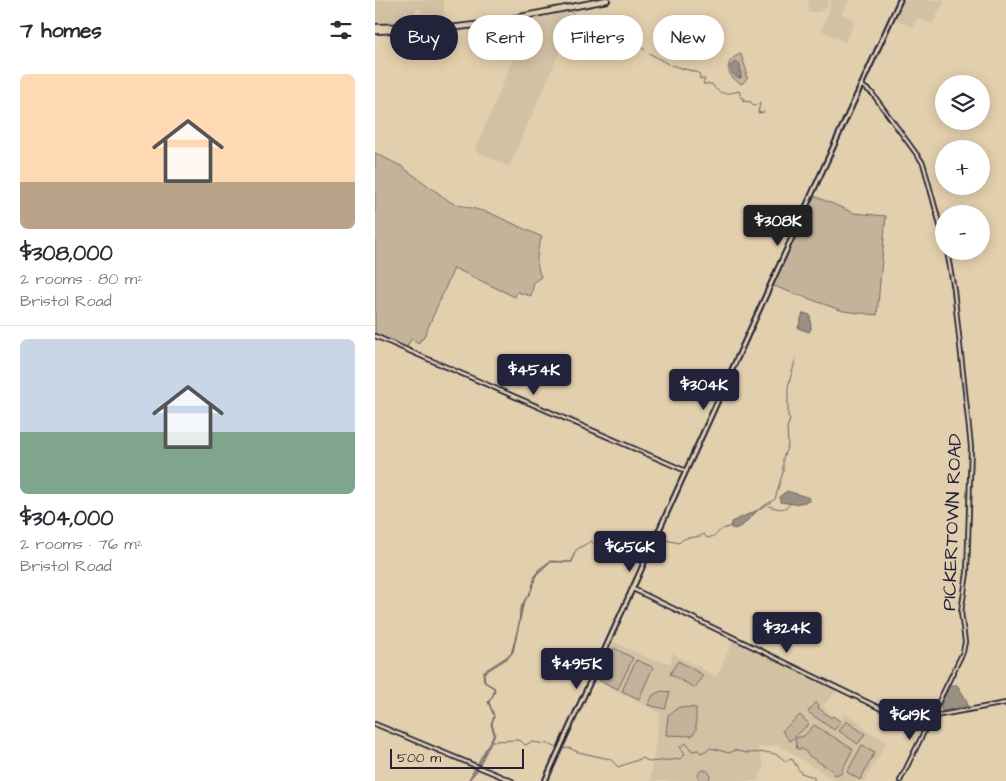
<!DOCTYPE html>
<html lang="en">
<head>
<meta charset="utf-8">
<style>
	:root { --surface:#fff; --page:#f7f7f7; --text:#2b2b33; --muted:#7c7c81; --line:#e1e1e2; --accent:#22223b }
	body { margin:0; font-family:"Architects Daughter",sans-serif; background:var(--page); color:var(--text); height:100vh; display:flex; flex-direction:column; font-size:19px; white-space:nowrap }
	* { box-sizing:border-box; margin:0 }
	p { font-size:16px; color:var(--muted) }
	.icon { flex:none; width:28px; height:28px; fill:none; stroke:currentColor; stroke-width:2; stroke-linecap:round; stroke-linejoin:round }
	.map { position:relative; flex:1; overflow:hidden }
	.sheet { display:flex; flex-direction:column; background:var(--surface); width:375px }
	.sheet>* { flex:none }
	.guide { position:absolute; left:15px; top:15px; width:475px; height:45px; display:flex; gap:10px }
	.tools { position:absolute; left:560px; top:75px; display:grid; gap:10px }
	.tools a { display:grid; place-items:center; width:55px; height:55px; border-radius:50%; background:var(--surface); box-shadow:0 2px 12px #0003; font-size:25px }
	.scale { position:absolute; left:15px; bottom:12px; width:134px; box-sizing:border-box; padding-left:5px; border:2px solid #22223b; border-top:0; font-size:14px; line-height:18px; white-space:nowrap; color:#22223b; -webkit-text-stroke:4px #e2cfad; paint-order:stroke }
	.price { position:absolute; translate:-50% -42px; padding:0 11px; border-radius:5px; background:var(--accent); color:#fff; font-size:16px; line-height:32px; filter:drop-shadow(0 1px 2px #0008) }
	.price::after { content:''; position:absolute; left:50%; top:30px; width:15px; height:11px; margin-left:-8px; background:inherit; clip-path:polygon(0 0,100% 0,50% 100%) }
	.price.current { background:#222; color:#fff }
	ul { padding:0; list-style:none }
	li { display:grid; align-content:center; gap:10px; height:265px; padding:0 20px }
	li+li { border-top:1px solid var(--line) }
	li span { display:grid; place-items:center; height:155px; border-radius:8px; color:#555 }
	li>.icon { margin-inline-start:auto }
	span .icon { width:90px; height:90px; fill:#fffc; stroke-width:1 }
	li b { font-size:21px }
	h2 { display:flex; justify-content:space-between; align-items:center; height:60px; padding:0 20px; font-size:21px }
	.tag { padding:0 18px; border-radius:22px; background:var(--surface); box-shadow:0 2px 12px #0003; font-size:18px; line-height:45px }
	.tag.current { background:var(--accent); color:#fff }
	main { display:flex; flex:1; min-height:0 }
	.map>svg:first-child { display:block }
</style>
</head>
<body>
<main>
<section class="sheet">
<h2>7 homes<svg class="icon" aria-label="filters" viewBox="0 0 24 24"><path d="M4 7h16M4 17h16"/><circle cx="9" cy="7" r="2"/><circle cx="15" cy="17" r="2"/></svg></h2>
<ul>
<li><span style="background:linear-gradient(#ffd9b3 70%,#b9a48a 0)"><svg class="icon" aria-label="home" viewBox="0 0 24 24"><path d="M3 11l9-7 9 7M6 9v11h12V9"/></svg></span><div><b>$308,000</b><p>2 rooms · 80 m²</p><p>Bristol Road</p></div></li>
<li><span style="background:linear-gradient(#c9d6e8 60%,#7fa58c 0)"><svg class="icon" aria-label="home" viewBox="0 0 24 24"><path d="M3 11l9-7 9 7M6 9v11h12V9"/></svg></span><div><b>$304,000</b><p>2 rooms · 76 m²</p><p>Bristol Road</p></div></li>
</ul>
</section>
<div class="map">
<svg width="631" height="781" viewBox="0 0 631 781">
	<rect width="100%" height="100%" fill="#e2cfad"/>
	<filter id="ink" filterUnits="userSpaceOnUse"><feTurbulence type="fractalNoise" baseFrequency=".02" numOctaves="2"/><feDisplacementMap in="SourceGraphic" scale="10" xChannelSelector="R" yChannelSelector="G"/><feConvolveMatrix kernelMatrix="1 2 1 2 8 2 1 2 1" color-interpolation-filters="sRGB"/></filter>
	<g filter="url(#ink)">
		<!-- built -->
		<g fill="#d3c1a4">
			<polygon points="0,0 69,0 69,21 48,22 47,10 42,8 37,23 0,24"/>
			<polygon points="433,0 453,0 453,6 444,12 433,12"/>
			<polygon points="455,0 474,0 467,14 480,21 470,42 446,30 455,9"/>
			<polygon points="527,0 567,0 569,2 557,24 542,18 538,27 518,19"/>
			<polygon points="193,12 196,21 193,33 134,167 100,151 154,20"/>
			<polygon points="359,638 465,689 447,706 454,713 467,719 470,714 483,721 492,731 512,742 489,781 461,781 404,745 382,747 389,765 383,781 275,781 285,713 217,678 235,640 277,660 296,663 297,653 342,677"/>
		</g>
		<!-- green -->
		<g fill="#c3b39a" stroke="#726a6a">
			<path d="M366,54L372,72L370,75L373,77L367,84C351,77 347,60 366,54Z"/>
			<path d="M0,153L26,166L77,203L115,213L167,237C161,253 160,261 166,277L159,282L156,296L142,292L140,297L79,268L48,339H46L44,343L36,339L31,349L0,335Z"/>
			<polygon points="437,195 479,213 511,216 502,315 468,311 396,285"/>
			<polygon points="239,648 258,658 243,689 224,680"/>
			<polygon points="261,660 278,667 264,699 247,691"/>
			<polygon points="303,661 328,675 320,688 295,674"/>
			<polygon points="286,691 295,692 290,709 273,705 278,695"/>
			<polygon points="441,702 444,705 443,708 456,718 458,716 466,722 459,730 433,712"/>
			<polygon points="304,707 321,708 321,730 317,736 291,735 293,715"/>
			<polygon points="425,715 434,724 415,741 407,731"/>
			<polygon points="471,721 490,734 483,744 464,731"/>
			<polygon points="439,725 478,749 467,770 467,773 459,775 458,771 434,756 428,749 422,749 420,738 429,736"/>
			<polygon points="487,745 500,752 485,780 472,772"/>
			<circle cx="329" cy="776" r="6"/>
		</g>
		<!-- water -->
		<g fill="#9b8f83" stroke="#6b6366">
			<path d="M360,62L365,64L366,78C359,77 356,73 355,66Z"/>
			<polygon points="428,313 435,315 436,329 434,332 423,328"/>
			<polygon points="412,491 435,498 435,501 419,504 405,502 405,496"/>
			<polygon points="383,510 367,526 359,529 355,527 356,522"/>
			<path d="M199,554L197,562C190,562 183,562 175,562L160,576L156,591L149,601L138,652L133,658L109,673L110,682L120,688C120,694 117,697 114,702L119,716L117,724L120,734L101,772L93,781L119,734L116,724L119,716L113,702L118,695L119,688L109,682L108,672L136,654L144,624L145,609L156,591L163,570L175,561L197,562Z"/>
			<polygon points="575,685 582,685 591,699 593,706 567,711 565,706"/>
		</g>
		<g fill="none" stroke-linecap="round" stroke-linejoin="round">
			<!-- stream -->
			<g stroke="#6b6366" stroke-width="1">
				<path d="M193,11C201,14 202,19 209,24C220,32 234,36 247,40L248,44L260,42L270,50"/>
				<polyline points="274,53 293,64"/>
				<path d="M296,65L324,73L325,79H330L328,84H337C344,96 353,94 364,91L366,98H370L367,101L376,102L379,106L385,103L383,113L389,112"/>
				<path d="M393,506C402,508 410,512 416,503"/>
				<polyline points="383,510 400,499 408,472 408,458 413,445 412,428 415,420 413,417 413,387 421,358"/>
				<polyline points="348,529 356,526"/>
				<path d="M199,554L201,550L216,541L224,548L231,534L240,537L259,533L304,543C311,534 321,540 329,534L332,538L339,536L346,530"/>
				<path d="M117,741L145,740L150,745L157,742L173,744L186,749L194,748L203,752L235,759L243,767L268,758L274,762L305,759L310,754L305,747L311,743L317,751L323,750L326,753L336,748L354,753L360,750C377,758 396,745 410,761L417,759L426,773L439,777V781"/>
			</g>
			<!-- tertiary casing -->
			<g stroke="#22223b" stroke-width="6">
				<g id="tertiary">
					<polyline points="486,85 497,93 548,163 569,240"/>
					<polyline points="0,336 311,471"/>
					<polyline points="258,589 523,717 549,718 631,703"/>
					<polyline points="0,724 137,781"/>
					<polyline points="525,781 588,652 590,642 586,612 592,573 596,447 579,290 572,251"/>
				</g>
			</g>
			<!-- secondary casing -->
			<g stroke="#22223b" stroke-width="7">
				<polyline id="secondary" points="170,781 525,0"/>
			</g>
			<!-- trunk casing -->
			<g stroke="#22223b" stroke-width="8">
				<g id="trunk">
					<polyline points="140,20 146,23 148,30"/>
					<polyline points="0,27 62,26"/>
					<polyline points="0,31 74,28 109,24 232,0"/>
				</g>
			</g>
			<!-- tertiary -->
			<use href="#tertiary" stroke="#e2cfad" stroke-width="2.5"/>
			<!-- secondary -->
			<use href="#secondary" stroke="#e2cfad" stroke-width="3"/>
			<!-- trunk -->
			<use href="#trunk" stroke="#e2cfad" stroke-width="4.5"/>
		</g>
	</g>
	<g text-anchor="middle" stroke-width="5" stroke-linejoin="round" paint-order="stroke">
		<!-- street labels -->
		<g font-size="19" fill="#22223b" stroke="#e2cfad">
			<text transform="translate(576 522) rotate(-88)" y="7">PICKERTOWN ROAD</text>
		</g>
	</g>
</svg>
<div class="tools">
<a><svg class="icon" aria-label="layers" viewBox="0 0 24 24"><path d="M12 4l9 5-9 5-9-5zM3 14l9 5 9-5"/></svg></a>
<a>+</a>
<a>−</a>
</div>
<div class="scale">500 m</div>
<b class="price current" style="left:403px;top:247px">$308K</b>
<b class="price" style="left:159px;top:396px">$454K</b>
<b class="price" style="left:329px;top:411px">$304K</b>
<b class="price" style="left:255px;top:573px">$656K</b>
<b class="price" style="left:412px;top:654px">$324K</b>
<b class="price" style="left:202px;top:690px">$495K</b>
<b class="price" style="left:535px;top:741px">$619K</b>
<div class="guide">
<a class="tag current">Buy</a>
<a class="tag">Rent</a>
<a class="tag">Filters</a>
<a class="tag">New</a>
</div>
</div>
</main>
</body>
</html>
